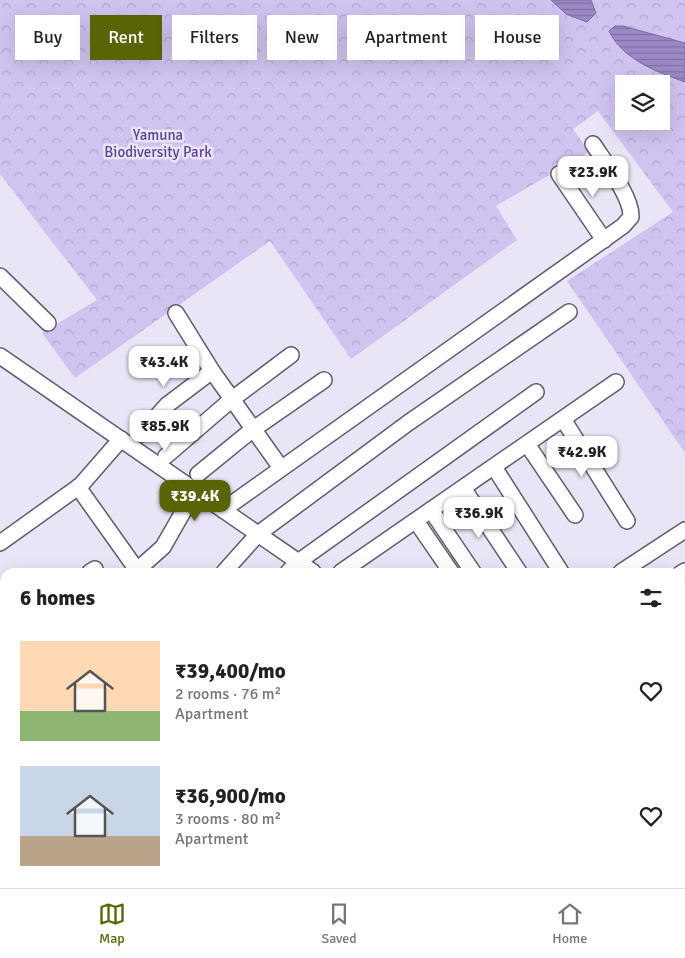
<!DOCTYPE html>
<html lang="en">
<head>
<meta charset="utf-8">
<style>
	:root { --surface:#fff; --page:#f6f6f6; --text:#222; --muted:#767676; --line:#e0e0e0; --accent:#586405 }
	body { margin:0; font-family:Signika,sans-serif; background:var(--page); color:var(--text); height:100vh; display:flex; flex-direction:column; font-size:19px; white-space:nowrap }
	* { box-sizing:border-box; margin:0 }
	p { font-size:16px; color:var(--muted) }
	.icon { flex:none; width:28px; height:28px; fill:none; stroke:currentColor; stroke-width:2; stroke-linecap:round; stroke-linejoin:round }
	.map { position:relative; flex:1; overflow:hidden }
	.sheet { position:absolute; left:0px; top:568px; width:685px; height:321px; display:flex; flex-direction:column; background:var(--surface); border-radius:15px 15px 0 0; box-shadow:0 5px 20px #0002 }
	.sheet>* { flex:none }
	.top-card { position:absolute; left:15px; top:15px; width:655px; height:45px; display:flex; gap:10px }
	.fabs { position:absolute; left:615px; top:75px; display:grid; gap:10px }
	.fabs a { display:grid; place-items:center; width:55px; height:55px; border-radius:0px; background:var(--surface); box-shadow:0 5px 20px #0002; font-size:25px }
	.price { position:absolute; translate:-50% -42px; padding:0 11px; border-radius:10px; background:#fff; color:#222; font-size:16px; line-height:32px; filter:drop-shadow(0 1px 2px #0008) }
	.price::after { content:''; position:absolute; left:50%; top:30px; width:15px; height:11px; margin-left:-8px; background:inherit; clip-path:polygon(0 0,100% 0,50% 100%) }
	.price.on { background:var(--accent); color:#fff }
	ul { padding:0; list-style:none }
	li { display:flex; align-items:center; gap:15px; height:125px; padding:0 20px }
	li span { display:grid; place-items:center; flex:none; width:140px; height:100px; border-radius:0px; color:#555 }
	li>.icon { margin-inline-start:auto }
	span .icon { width:60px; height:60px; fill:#fffc; stroke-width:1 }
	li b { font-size:21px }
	h2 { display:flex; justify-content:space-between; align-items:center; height:60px; padding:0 20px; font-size:21px }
	.pill { padding:0 18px; border-radius:0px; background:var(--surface); box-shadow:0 5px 20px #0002; font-size:18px; line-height:45px }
	.pill.on { background:var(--accent); color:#fff }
	.tabs { display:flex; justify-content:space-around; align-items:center; height:70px; border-top:1px solid var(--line); background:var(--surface); font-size:14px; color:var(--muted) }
	.tabs a { display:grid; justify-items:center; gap:2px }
	.tabs .on { color:var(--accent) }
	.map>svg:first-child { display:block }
</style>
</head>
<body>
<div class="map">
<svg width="685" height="888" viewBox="0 0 685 888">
	<defs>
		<pattern id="park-crowns" width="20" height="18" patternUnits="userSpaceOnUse" patternTransform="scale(1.25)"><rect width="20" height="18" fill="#d0c3f0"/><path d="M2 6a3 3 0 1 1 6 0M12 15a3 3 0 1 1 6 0" fill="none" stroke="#b3a8ce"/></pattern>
		<pattern id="water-rules" width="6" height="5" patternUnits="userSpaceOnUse" patternTransform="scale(1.25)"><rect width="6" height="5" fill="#9b89c7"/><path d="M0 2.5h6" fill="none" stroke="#7f70a2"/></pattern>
	</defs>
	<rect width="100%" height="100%" fill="#e9e4f6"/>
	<!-- park -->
	<path fill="url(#park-crowns)" fill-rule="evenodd" d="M0,0H685V453L567,281L673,212L598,111L573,129L589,152L496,206L517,240L351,359L270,241L75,378L42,333L97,300L0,174ZM624,84H661V121H624Z"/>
	<!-- water -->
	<g fill="url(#water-rules)" stroke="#7b6d9b">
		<polygon points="551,0 591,0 596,13 587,22 566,14"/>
		<path d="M615,26H623L685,43V82C657,72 622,59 609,31Z"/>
	</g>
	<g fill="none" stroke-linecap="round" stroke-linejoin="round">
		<!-- minor casing -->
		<g stroke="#605c6b" stroke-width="18">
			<g id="minor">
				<polyline points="559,174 604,240"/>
				<polyline points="0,276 48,323"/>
				<polyline points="176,313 212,371 281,468"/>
				<polyline points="0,356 313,572"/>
				<polyline points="563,419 627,521"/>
				<polyline points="141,434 167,405 212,371"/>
				<polyline points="527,444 575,515"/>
				<polyline points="166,456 231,400 291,355"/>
				<polyline points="494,467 561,572"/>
				<polyline points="198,474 252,430 324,380"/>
				<polyline points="78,487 137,570"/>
				<polyline points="463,488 519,572"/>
				<path d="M223,510L623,226L631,217C632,197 604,161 593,144"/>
				<polyline points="431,510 473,572"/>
				<polyline points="416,521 451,572"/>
				<polyline points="0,543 81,485 121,439"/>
				<polyline points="90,572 95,569"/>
				<polyline points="135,572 163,547 195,491"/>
				<polyline points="224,572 258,534 408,423 569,312"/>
				<polyline points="288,572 298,562 536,392"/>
				<polyline points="341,572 616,382"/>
				<polyline points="621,572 685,530"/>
				<polyline points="680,574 685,571"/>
				<polyline points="0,630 5,627"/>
				<polyline points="0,667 5,664"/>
				<polyline points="680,676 685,684"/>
				<polyline points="0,699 5,707"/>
				<polyline points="680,763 685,771"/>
				<polyline points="0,765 5,773"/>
				<polyline points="680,795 685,797"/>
				<polyline points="680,818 685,821"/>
				<polyline points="680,855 685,858"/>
				<polyline points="80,884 83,888"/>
				<polyline points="525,884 528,888"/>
				<polyline points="109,888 115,884"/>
				<polyline points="172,888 178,884"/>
				<polyline points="242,888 249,884"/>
				<polyline points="298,888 304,884"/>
				<polyline points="389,888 392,884"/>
				<polyline points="500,888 506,884"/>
				<polyline points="615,888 621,884"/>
			</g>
		</g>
		<!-- minor -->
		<use href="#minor" stroke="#fff" stroke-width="15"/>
	</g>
	<g text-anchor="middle" stroke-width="5" stroke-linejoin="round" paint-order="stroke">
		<!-- park labels -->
		<g font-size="15" fill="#5f4491" stroke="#e9e4f6">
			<text x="158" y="140">Yamuna<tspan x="158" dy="17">Biodiversity Park</tspan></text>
		</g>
	</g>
</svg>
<div class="fabs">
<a><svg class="icon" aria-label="layers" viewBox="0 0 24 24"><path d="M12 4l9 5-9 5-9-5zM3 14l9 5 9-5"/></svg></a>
</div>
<b class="price" style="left:593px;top:198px">₹23.9K</b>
<b class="price" style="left:164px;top:388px">₹43.4K</b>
<b class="price" style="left:165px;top:452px">₹85.9K</b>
<b class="price" style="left:582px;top:478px">₹42.9K</b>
<b class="price on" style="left:195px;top:522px">₹39.4K</b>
<b class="price" style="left:479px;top:539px">₹36.9K</b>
<div class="top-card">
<a class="pill">Buy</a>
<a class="pill on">Rent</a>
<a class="pill">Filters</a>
<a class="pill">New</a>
<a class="pill">Apartment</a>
<a class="pill">House</a>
</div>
<section class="sheet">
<h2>6 homes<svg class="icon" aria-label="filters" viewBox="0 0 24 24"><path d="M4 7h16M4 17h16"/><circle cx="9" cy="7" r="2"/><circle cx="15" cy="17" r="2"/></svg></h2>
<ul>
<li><span style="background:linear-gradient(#ffd9b3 70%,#8fb573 0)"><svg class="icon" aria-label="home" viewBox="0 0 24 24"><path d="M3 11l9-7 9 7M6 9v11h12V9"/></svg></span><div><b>₹39,400/mo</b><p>2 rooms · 76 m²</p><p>Apartment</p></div><svg class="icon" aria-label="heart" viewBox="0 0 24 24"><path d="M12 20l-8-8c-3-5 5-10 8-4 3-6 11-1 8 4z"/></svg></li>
<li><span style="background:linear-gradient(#c9d6e8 70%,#b9a48a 0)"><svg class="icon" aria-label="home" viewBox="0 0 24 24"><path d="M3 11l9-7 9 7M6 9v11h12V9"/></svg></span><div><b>₹36,900/mo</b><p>3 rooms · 80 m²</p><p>Apartment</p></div><svg class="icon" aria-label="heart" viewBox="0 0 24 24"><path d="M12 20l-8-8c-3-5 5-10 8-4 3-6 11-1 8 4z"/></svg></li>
</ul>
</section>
</div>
<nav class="tabs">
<a class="on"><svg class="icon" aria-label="map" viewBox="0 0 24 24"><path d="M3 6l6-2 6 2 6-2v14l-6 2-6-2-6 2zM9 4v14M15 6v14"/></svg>Map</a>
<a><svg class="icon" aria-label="saved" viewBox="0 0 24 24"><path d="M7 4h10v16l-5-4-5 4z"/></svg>Saved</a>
<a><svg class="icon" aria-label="home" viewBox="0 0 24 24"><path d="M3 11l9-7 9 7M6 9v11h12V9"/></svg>Home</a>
</nav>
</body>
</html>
